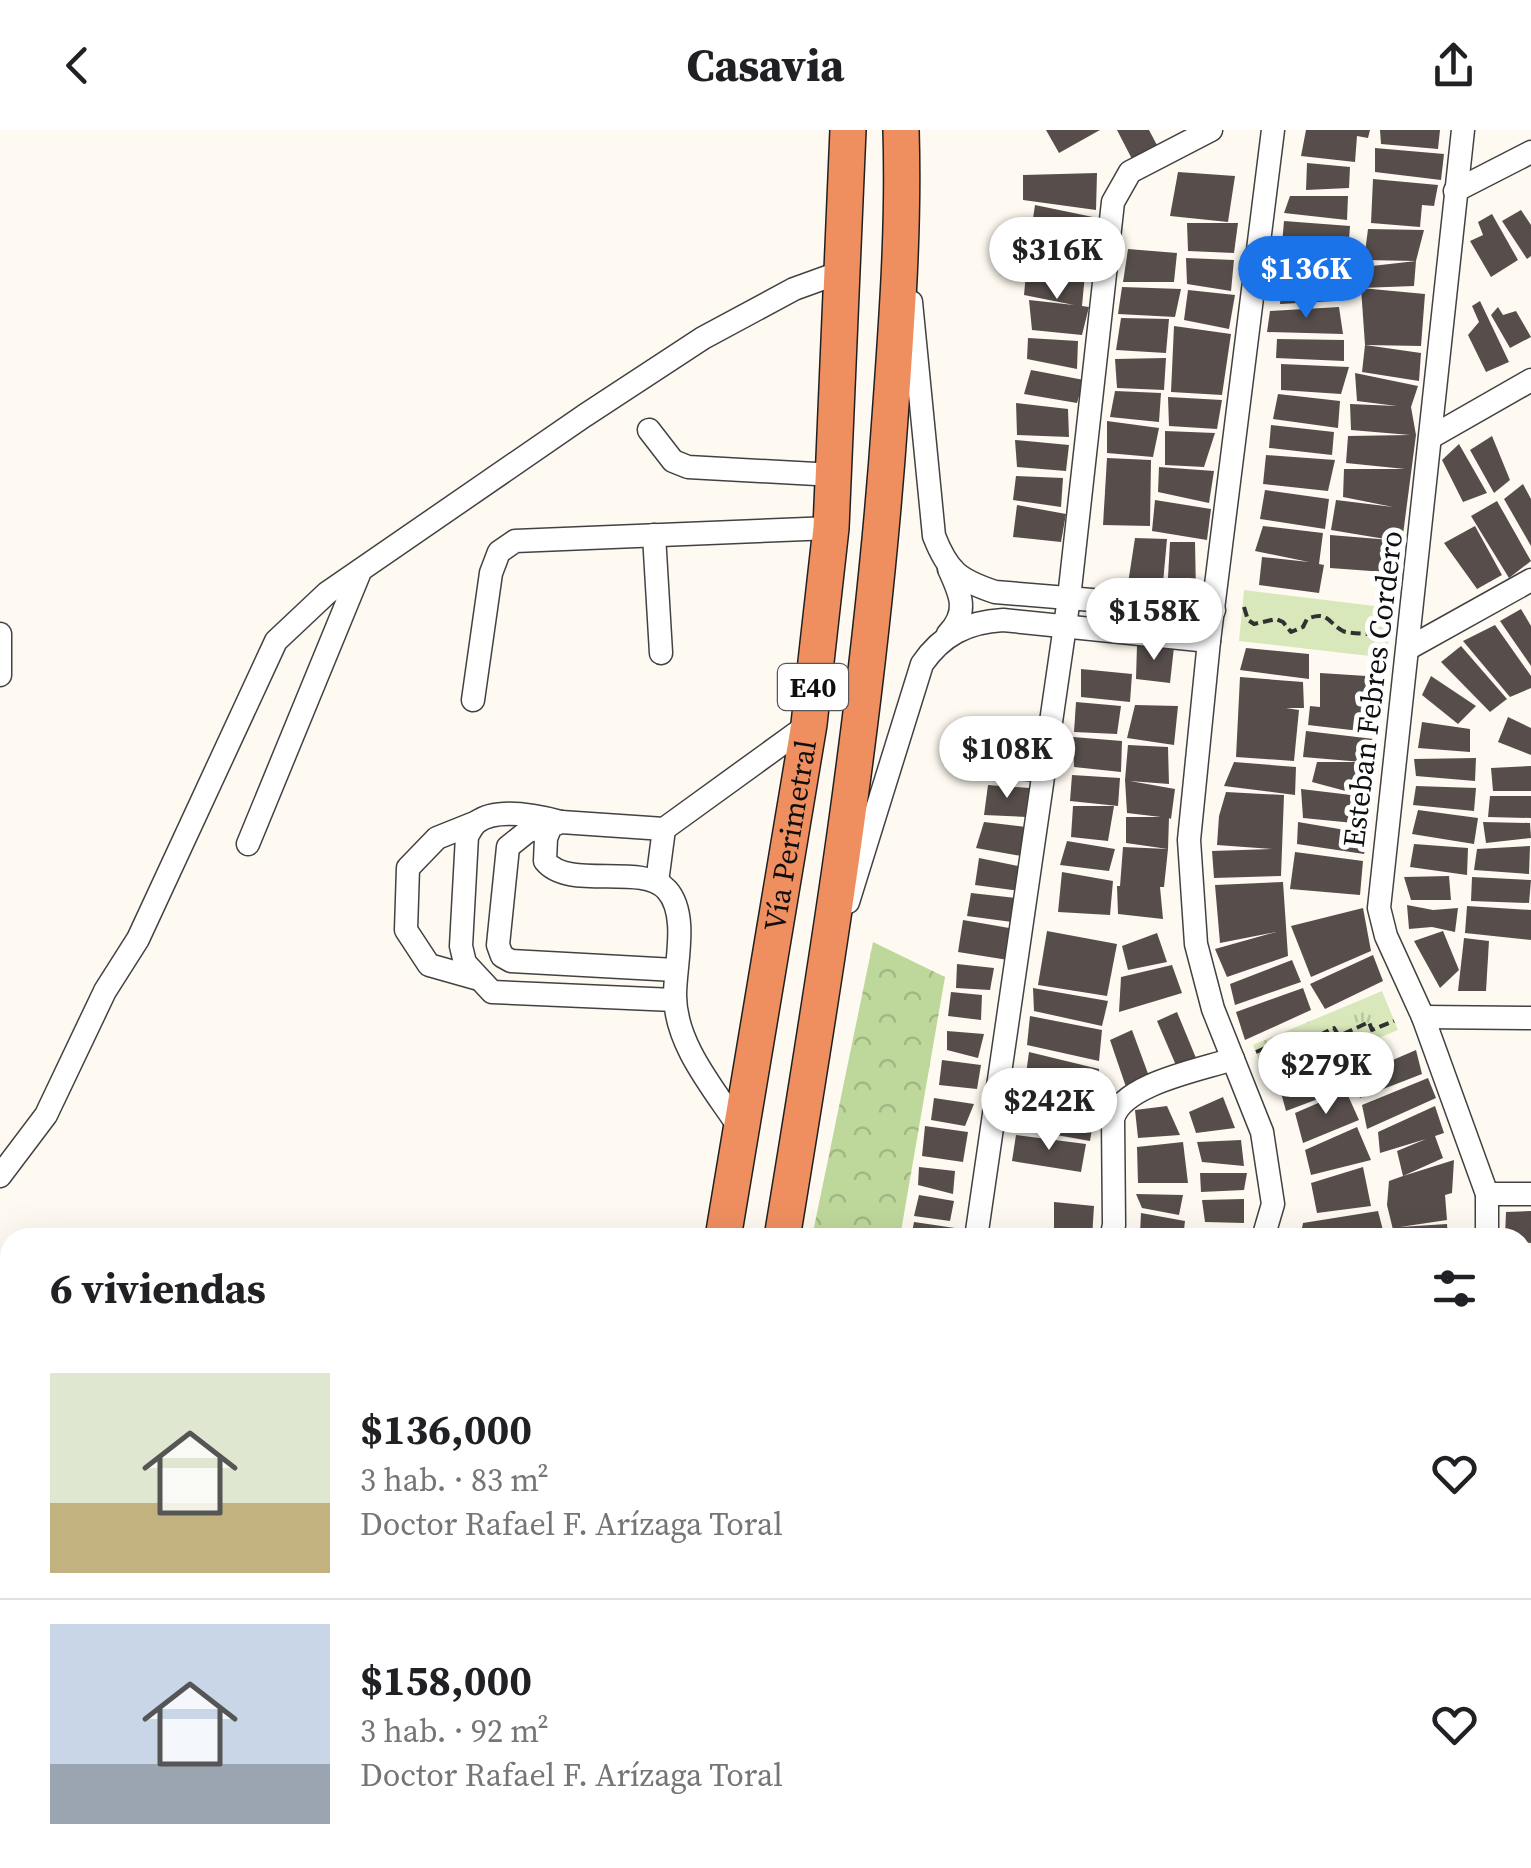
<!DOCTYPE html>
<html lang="es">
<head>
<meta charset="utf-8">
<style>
	:root { --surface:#fff; --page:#f2f2f2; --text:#202124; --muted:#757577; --line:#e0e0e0; --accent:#1a73e8 }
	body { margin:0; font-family:"Source Serif 4",serif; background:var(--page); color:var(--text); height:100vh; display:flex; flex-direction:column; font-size:38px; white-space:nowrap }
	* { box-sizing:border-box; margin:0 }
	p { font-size:32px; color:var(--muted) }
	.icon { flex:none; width:55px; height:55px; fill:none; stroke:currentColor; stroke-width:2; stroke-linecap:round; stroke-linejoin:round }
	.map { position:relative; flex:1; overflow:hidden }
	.side { position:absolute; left:0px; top:1098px; width:1532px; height:642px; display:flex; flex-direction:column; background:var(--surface); border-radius:30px 30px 0 0; box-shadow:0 10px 40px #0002 }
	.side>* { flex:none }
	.price { position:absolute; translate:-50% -85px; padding:0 22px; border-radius:35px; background:#fff; color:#222; font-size:32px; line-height:65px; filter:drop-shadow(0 2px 5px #0008) }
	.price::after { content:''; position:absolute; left:50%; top:60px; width:30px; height:22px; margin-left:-15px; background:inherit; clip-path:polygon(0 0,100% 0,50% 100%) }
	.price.current { background:var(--accent); color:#fff }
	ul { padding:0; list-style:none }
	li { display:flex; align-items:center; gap:30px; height:250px; padding:0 50px }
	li+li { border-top:2px solid var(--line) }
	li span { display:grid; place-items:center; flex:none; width:280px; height:200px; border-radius:0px; color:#555 }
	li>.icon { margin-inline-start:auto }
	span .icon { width:120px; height:120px; fill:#fffc; stroke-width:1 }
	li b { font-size:42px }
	h2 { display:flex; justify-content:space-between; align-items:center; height:120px; padding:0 50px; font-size:42px }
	header { display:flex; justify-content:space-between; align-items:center; height:130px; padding:0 50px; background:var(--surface); font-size:45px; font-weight:800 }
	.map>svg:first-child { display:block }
</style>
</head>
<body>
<header><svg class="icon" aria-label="back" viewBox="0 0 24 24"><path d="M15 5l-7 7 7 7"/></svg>Casavia<svg class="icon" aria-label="share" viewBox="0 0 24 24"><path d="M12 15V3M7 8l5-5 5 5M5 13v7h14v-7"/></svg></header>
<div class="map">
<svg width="1531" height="1738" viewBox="0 0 1531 1738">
	<defs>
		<pattern id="forest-crowns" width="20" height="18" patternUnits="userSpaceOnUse" patternTransform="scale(2.5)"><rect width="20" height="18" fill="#bed89b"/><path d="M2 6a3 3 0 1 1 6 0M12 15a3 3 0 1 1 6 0" fill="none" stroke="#a2b884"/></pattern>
		<pattern id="park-tufts" width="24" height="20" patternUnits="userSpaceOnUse" patternTransform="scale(2.5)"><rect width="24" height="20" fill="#d8e8bb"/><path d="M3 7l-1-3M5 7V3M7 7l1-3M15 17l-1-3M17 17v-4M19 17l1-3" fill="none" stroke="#b8c6a0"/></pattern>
	</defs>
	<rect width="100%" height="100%" fill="#fefaf1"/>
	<!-- grass -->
	<polygon fill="#d8e8bb" points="1244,460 1391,478 1387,528 1239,511"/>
	<!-- forest -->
	<polygon fill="url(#forest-crowns)" points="873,812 945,847 900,1107 812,1107"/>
	<!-- park -->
	<polygon fill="url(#park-tufts)" points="1382,861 1398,900 1268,954 1253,915"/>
	<!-- building -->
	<g fill="#574e4b">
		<polygon points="1046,0 1100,0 1059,23"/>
		<polygon points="1117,0 1149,0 1158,17 1133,31"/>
		<polygon points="1306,0 1370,0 1368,8 1357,6 1355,32 1301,26"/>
		<polygon points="1380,0 1440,0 1438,19 1381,14"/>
		<polygon points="1375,18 1444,24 1441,50 1375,42"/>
		<polygon points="1307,33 1350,37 1349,58 1306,60"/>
		<polygon points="1178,42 1235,46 1228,92 1170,86"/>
		<polygon points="1097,43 1096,80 1023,70 1023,45"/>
		<polygon points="1373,49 1438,55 1434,76 1422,75 1420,97 1371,93"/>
		<polygon points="1290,66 1348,66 1347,90 1284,83"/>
		<polygon points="1035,75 1093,87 1086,138 1027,129"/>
		<polygon points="1521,80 1531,95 1531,126 1527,129 1502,91"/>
		<polygon points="1492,84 1518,130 1491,147 1470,111 1483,105 1478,92"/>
		<polygon points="1284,91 1350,96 1348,123 1282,114"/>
		<polygon points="1187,93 1238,93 1234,123 1188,121"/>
		<polygon points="1368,99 1424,100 1416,131 1364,130"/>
		<polygon points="1128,119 1177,123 1174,152 1123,152"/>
		<polygon points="1282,121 1343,127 1344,146 1281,142"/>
		<polygon points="1186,128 1234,130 1231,161 1187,154"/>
		<polygon points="1416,131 1414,156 1361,158 1363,137"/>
		<polygon points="1026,143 1085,144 1082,176 1089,177 1082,205 1032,200 1029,170 1074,175 1024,165"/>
		<polygon points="1282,150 1339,150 1336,171 1280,174"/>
		<polygon points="1122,157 1181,159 1175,187 1118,184"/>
		<polygon points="1361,158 1425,164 1421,216 1365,215"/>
		<polygon points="1188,160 1235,165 1229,199 1184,190"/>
		<polygon points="1480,171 1509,232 1486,242 1468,205 1479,192 1472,176"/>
		<polygon points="1339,177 1343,204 1267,202 1270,181"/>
		<polygon points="1498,177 1503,185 1516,181 1531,207 1510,218 1491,185"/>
		<polygon points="1121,188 1169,189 1166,223 1116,220"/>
		<polygon points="1174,196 1231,204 1222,265 1171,262"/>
		<polygon points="1028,208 1078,211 1077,239 1027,229"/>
		<polygon points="1277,209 1344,210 1344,231 1276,228"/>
		<polygon points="1365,215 1421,223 1419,251 1362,242"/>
		<polygon points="1166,228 1164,260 1117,258 1115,229"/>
		<polygon points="1281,234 1349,237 1341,264 1281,260"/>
		<polygon points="1031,240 1084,250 1077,273 1024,264"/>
		<polygon points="1355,243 1418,256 1411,277 1416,305 1398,443 1330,438 1330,405 1391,410 1331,400 1336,370 1393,377 1343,367 1344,339 1405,339 1346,333 1348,306 1410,305 1351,300 1350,274 1397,276 1357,271"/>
		<polygon points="1115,261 1161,263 1159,292 1110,287"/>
		<polygon points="1278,264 1340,271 1338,298 1273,289"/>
		<polygon points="1168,267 1222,270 1217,299 1169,296"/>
		<polygon points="1016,273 1068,279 1069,307 1017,305"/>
		<polygon points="1107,291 1159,298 1153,327 1107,323"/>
		<polygon points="1271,295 1334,302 1332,325 1269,318"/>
		<polygon points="1165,301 1215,303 1204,337 1165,335"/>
		<polygon points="1492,306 1510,350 1494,363 1470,320"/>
		<polygon points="1015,310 1069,315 1066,341 1017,337"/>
		<polygon points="1459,314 1487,363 1463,372 1442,330"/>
		<polygon points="1266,325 1335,330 1328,361 1263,354"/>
		<polygon points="1107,328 1151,330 1150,396 1103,395"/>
		<polygon points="1159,337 1214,341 1209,373 1158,362"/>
		<polygon points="1016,346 1063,348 1061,377 1013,370"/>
		<polygon points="1523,354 1531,369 1531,416 1504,369"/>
		<polygon points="1265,360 1329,369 1325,399 1260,389"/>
		<polygon points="1155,370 1211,379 1207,410 1152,401"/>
		<polygon points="1497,371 1531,431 1509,448 1471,386"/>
		<polygon points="1017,375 1066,384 1061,412 1013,407"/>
		<polygon points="1263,396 1323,403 1319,434 1324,435 1319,463 1259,455 1262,427 1309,432 1255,421"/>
		<polygon points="1475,396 1502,445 1477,459 1444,413"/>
		<polygon points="1135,408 1167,409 1162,464 1127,460"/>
		<polygon points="1170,412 1195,412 1196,463 1167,465"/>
		<polygon points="1521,479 1531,496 1531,536 1500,491"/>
		<polygon points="1495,495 1531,546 1531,558 1510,567 1463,511"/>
		<polygon points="1137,515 1174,517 1170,553 1136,549"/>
		<polygon points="1461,516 1507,569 1490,582 1441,532"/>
		<polygon points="1246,518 1309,524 1309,549 1240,540"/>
		<polygon points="1081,539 1132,544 1130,572 1081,567"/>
		<polygon points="1320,543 1382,547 1374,577 1377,603 1308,595 1310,576 1320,577"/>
		<polygon points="1431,546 1476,576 1458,594 1422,565"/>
		<polygon points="1240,547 1303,552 1304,578 1286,578 1299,580 1294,631 1236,627"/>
		<polygon points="1076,572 1121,576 1117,604 1074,602"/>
		<polygon points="1135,575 1178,576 1174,615 1127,608"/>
		<polygon points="1508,587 1531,598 1531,625 1498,612"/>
		<polygon points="995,592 1040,592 1032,618 995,615"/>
		<polygon points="1422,592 1470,599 1470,622 1418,618"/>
		<polygon points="1306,601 1374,609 1374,633 1364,694 1303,688 1301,659 1368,667 1312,652 1317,632 1362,632 1303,627"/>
		<polygon points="1073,607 1122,611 1121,642 1074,637"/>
		<polygon points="1128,615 1168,617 1169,654 1130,651 1175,659 1171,689 1169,688 1168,719 1164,757 1160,757 1163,789 1118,784 1117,756 1120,756 1123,717 1168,719 1126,713 1126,687 1161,687 1127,683 1125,650"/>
		<polygon points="990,623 1036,627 1032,652 987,648"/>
		<polygon points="1476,628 1475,651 1416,646 1414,629"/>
		<polygon points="1234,632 1296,637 1295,665 1224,656"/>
		<polygon points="1531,636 1531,661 1493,661 1491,638"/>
		<polygon points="1072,645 1120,648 1118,676 1070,671"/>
		<polygon points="988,655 1030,658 1027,687 984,685"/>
		<polygon points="1416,656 1476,658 1474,681 1413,675"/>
		<polygon points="1226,662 1284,665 1281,746 1214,748 1212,721 1273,719 1217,715 1219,686"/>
		<polygon points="1490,666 1531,666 1531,688 1488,687"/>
		<polygon points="1073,676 1114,676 1108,711 1071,707"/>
		<polygon points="1418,680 1478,688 1474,714 1412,704"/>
		<polygon points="984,692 1026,697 1021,726 976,718"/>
		<polygon points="1298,692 1369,704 1364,724 1297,714"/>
		<polygon points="1483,692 1530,693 1531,708 1486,713"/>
		<polygon points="1067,711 1115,719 1109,741 1060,735"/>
		<polygon points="1414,714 1468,718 1467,745 1410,737"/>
		<polygon points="1530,716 1529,744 1474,740 1477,719"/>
		<polygon points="1295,722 1363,731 1360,765 1290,759"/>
		<polygon points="979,728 1023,737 1019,761 975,755"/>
		<polygon points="1062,742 1113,751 1110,785 1058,782"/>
		<polygon points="1449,746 1451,770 1411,770 1404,747"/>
		<polygon points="1472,747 1531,750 1529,773 1471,771"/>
		<polygon points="1283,752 1288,826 1227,847 1215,819 1276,802 1220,813 1215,755"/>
		<polygon points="971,763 1016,768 1012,792 967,786"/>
		<polygon points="1407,775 1433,780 1458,778 1455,802 1432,797 1409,799"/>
		<polygon points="1467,776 1531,780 1531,810 1465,803"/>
		<polygon points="1363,778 1371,821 1311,847 1291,796"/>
		<polygon points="963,790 1015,799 1008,830 958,822"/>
		<polygon points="1047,801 1117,814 1107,866 1038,855"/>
		<polygon points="1443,801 1459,840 1440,858 1414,811"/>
		<polygon points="1157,803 1167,832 1128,840 1122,816"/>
		<polygon points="1464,808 1489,811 1486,861 1458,861"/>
		<polygon points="1373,825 1383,851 1325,879 1310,854"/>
		<polygon points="1292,830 1301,852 1235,875 1230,854"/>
		<polygon points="957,834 994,838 990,860 956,858"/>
		<polygon points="1172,835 1182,863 1119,882 1121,847"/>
		<polygon points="1033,858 1108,871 1102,896 1034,881"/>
		<polygon points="1303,858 1311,880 1245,910 1236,882"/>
		<polygon points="951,862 982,865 981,890 948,886"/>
		<polygon points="1177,882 1196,928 1178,940 1157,891"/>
		<polygon points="1030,886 1102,900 1099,931 1027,915"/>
		<polygon points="1132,900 1150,949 1126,957 1110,910"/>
		<polygon points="947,901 984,904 978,928 947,920"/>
		<polygon points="1416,920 1422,944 1360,968 1351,948"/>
		<polygon points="1029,922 1099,939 1098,973 1023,966"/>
		<polygon points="942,930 981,935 977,959 939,955"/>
		<polygon points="1333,938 1339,961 1286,981 1280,959"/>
		<polygon points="1428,948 1436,968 1367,999 1362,975"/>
		<polygon points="1346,961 1359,990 1303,1013 1295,983"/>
		<polygon points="1223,967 1235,998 1196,1003 1189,982"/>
		<polygon points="934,968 974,974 965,996 931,990"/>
		<polygon points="1014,974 1095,981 1090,1011 1017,998"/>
		<polygon points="1167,976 1180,1005 1138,1008 1135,980"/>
		<polygon points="1435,976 1444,1003 1435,1006 1443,1028 1403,1046 1454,1030 1452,1063 1445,1065 1447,1090 1400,1097 1447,1094 1448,1108 1395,1108 1387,1075 1389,1051 1403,1046 1397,1021 1426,1009 1380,1023 1378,1002"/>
		<polygon points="925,996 968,1002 963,1032 922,1026"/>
		<polygon points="1357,997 1371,1030 1311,1045 1305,1020"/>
		<polygon points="1016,1005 1086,1014 1081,1042 1012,1031"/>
		<polygon points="1241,1010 1244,1036 1202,1032 1197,1012"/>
		<polygon points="1183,1012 1188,1053 1138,1053 1137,1017"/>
		<polygon points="919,1037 955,1041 953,1064 918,1055"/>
		<polygon points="1363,1037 1371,1076 1317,1083 1311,1053"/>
		<polygon points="1200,1043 1247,1043 1244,1060 1201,1062"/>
		<polygon points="1136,1064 1183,1065 1179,1085 1142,1078"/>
		<polygon points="919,1065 954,1071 950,1091 914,1086"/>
		<polygon points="1244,1069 1244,1093 1205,1092 1202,1070"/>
		<polygon points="1054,1072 1094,1076 1092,1108 1054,1108"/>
		<polygon points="1378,1081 1385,1108 1300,1108 1303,1093"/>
		<polygon points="1531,1081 1531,1113 1522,1112 1522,1108 1505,1108 1506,1082"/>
		<polygon points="1141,1083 1185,1091 1183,1108 1147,1108 1140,1104"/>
		<polygon points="914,1092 955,1098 952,1108 911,1108"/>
		<polygon points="1522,1147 1531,1148 1531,1190 1522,1190"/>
	</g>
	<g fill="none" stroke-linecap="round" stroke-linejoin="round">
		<!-- minor casing -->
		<g stroke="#424242" stroke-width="25">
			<g id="minor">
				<polyline points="1463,0 1379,778 1386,806 1423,887 1487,1064 1487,1108"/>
				<polyline points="1455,61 1531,22"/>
				<path d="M911,172L934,406C948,442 959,450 995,462L1214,480"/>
				<polyline points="649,300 673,331 688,337 834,345"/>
				<polyline points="1433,306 1531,250"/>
				<polyline points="654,405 661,523"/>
				<polyline points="0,504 0,545"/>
				<path d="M948,504C969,482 961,465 949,439"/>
				<polyline points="1409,518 1531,450"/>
				<polyline points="473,570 491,443 499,422 515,411 831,398"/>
				<path d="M561,692C539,686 497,677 477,692C472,696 470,702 467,706L461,816L465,833L492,862L674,870"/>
				<polyline points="551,696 528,701 508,717 498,815 502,826 511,831 675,840"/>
				<polyline points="248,714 359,444"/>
				<polyline points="657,752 664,699"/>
				<path d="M848,772L922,534C942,505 967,492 1003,490L1209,511"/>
				<polyline points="475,848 429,835 406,800 408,738 437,708 477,692"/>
				<polyline points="1423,887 1531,888"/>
				<path d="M741,1000C715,960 675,915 675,865C675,834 689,785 667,760C642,732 569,761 545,731L546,708L551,696L561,692L664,699L809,594"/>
				<polyline points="0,1046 46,985 105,861 138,809 276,511 327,463 584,286 703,208 794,159 841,142"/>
				<polyline points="1487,1064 1531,1064"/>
				<polyline points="976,1108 1069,468 1113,72 1130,42 1211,0"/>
				<path d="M1111,1108L1114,1095L1113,989C1122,954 1200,940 1233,929"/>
				<polyline points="1263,1108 1273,1074 1262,1002 1213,879 1196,814 1189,710 1209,511 1273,0"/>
				<polyline points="1522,1256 1531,1256"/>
				<polyline points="0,1281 10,1281"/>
				<polyline points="1522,1518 1531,1516"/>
				<polyline points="1229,1730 1229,1738"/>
				<polyline points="1425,1730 1425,1738"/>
			</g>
		</g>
		<!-- highway casing -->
		<g stroke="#202020" stroke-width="38">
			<g id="highway">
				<path id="s1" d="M723,1108L809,594L831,398L848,0"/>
				<path d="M782,1108C827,835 871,563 890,288C897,191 904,97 901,0"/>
				<polyline points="582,1738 584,1730"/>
				<polyline points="649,1738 651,1730"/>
			</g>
		</g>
		<!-- path -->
		<g stroke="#313131" stroke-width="4" stroke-dasharray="10 5" stroke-linecap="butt">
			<path d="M1244,477L1248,490L1254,494L1276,489L1283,492L1291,502L1303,497L1307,489C1328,480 1328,493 1343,501C1348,504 1377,504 1386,505"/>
			<polyline points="1256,922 1300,904 1304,913 1334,898 1339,906 1369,892 1372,900 1394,891"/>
		</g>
		<!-- minor -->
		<use href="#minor" stroke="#fff" stroke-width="22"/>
		<!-- highway -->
		<use href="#highway" stroke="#ef8f5f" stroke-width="35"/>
	</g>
	<g text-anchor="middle" stroke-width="10" stroke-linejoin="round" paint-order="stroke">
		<!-- shield labels -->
		<rect fill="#fff" stroke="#575757" stroke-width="2.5" x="778" y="534" width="70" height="46" rx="8"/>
		<g font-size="28" font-weight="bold" fill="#0f0f0f">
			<text x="813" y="567">E40</text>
		</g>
		<!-- street labels -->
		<g font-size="30" fill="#0f0f0f" stroke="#fff">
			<text transform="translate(1373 559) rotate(-83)" y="10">Esteban Febres Cordero</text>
			<text dy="10" stroke="none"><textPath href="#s1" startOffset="408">Vía Perimetral</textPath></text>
		</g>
	</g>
</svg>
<b class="price" style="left:1057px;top:172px">$316K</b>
<b class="price current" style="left:1306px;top:191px">$136K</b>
<b class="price" style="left:1154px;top:533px">$158K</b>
<b class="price" style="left:1007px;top:671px">$108K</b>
<b class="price" style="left:1326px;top:987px">$279K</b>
<b class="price" style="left:1049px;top:1023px">$242K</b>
<section class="side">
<h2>6 viviendas<svg class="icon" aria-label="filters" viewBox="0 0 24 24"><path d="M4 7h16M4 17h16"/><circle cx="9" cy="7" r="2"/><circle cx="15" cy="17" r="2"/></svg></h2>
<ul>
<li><span style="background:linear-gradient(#dfe7d0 65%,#c2b280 0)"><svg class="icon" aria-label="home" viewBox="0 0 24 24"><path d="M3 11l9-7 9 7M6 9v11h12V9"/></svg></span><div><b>$136,000</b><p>3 hab. · 83 m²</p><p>Doctor Rafael F. Arízaga Toral</p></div><svg class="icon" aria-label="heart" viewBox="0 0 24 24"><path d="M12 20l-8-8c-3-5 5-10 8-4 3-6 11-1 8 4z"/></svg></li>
<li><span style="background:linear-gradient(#c9d6e8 70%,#9aa5b1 0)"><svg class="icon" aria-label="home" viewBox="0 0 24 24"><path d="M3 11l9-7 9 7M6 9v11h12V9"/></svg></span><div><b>$158,000</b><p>3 hab. · 92 m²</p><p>Doctor Rafael F. Arízaga Toral</p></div><svg class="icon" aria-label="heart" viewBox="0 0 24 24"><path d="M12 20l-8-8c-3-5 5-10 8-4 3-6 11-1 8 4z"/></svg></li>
</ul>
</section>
</div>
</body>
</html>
